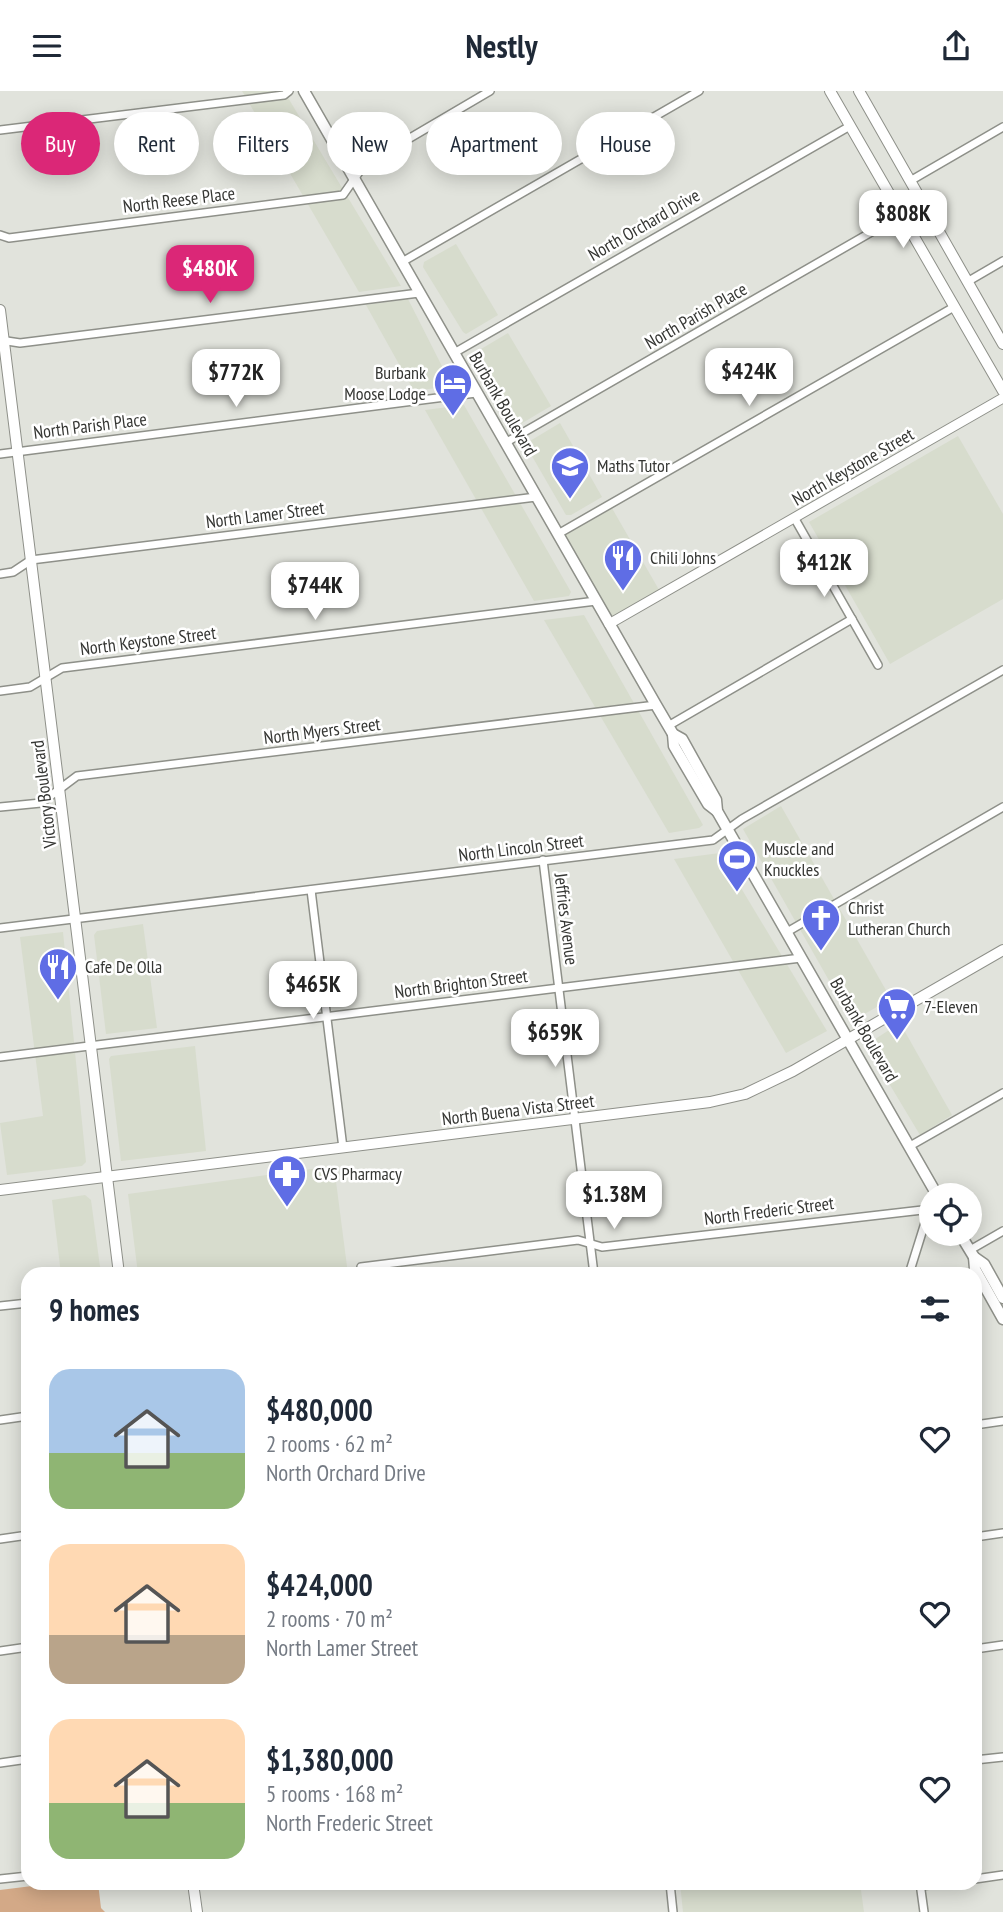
<!DOCTYPE html>
<html lang="en">
<head>
<meta charset="utf-8">
<style>
	:root { --surface:#fff; --page:#f6f6f7; --text:#1f2937; --muted:#747a83; --accent:#db2777 }
	body { margin:0; font-family:"PT Sans Narrow",sans-serif; background:var(--page); color:var(--text); height:100vh; display:flex; flex-direction:column; font-size:26px; white-space:nowrap }
	* { box-sizing:border-box; margin:0 }
	p { font-size:23px; color:var(--muted) }
	.icon { flex:none; width:38px; height:38px; fill:none; stroke:currentColor; stroke-width:2; stroke-linecap:round; stroke-linejoin:round }
	.map { position:relative; flex:1; overflow:hidden }
	.panel { position:absolute; left:21px; top:1176px; width:961px; height:623px; display:flex; flex-direction:column; background:var(--surface); border-radius:21px; box-shadow:0 4px 18px #0003 }
	.panel>* { flex:none }
	.banner { position:absolute; left:21px; top:21px; width:962px; height:63px; display:flex; gap:14px }
	.fabs { position:absolute; left:919px; top:1092px; display:grid; gap:14px }
	.fabs a { display:grid; place-items:center; width:63px; height:63px; border-radius:50%; background:var(--surface); box-shadow:0 4px 18px #0003; font-size:35px }
	.price { position:absolute; translate:-50% -60px; padding:0 16px; border-radius:14px; background:#fff; color:#222; font-size:23px; line-height:46px; filter:drop-shadow(0 2px 4px #0008) }
	.price::after { content:''; position:absolute; left:50%; top:42px; width:21px; height:16px; margin-left:-10px; background:inherit; clip-path:polygon(0 0,100% 0,50% 100%) }
	.price.active { background:var(--accent); color:#fff }
	ul { padding:0; list-style:none }
	li { display:flex; align-items:center; gap:21px; height:175px; padding:0 28px }
	li span { display:grid; place-items:center; flex:none; width:196px; height:140px; border-radius:21px; color:#555 }
	li>.icon { margin-inline-start:auto }
	span .icon { width:84px; height:84px; fill:#fffc; stroke-width:1 }
	li b { font-size:30px }
	h2 { display:flex; justify-content:space-between; align-items:center; height:84px; padding:0 28px; font-size:30px }
	.chip { padding:0 24px; border-radius:32px; background:var(--surface); box-shadow:0 4px 18px #0003; font-size:24px; line-height:63px }
	.chip.active { background:var(--accent); color:#fff }
	header { display:flex; justify-content:space-between; align-items:center; height:91px; padding:0 28px; background:var(--surface); font-size:32px; font-weight:600 }
	.map>svg:first-child { display:block }
</style>
</head>
<body>
<header><svg class="icon" aria-label="menu" viewBox="0 0 24 24"><path d="M4 6h16M4 12h16M4 18h16"/></svg>Nestly<svg class="icon" aria-label="share" viewBox="0 0 24 24"><path d="M12 15V3M7 8l5-5 5 5M5 13v7h14v-7"/></svg></header>
<div class="map">
<svg width="1003" height="1821" viewBox="0 0 1003 1821">
	<rect width="100%" height="100%" fill="#e1e3dc"/>
	<!-- built -->
	<g fill="#d7dccd">
		<polygon points="242,0 284,0 401,195 359,201"/>
		<polygon points="456,153 498,224 466,243 463,241 423,176 424,171"/>
		<polygon points="408,208 451,293 451,295 414,300 366,214"/>
		<polygon points="508,242 551,315 519,334 514,332 476,266 476,261"/>
		<polygon points="464,314 571,501 569,505 534,510 425,319"/>
		<polygon points="560,332 602,406 571,424 566,424 525,353"/>
		<polygon points="958,345 1003,423 1003,508 890,573 809,431"/>
		<polygon points="609,412 662,504 611,529 560,442"/>
		<polygon points="584,524 703,734 699,737 669,742 544,529"/>
		<polygon points="781,715 891,908 852,930 743,738"/>
		<polygon points="720,762 827,940 786,962 674,768"/>
		<polygon points="143,833 157,937 106,943 94,844 97,840"/>
		<polygon points="63,841 86,1071 82,1075 7,1084 0,1032 43,1025 20,846"/>
		<polygon points="900,932 952,1024 920,1044 866,954"/>
		<polygon points="195,955 206,1060 121,1070 109,968 111,965"/>
		<polygon points="334,1075 348,1183 138,1183 128,1103"/>
		<polygon points="85,1104 91,1109 101,1183 61,1183 52,1109"/>
		<polygon points="680,1792 860,1792 864,1821 683,1821"/>
	</g>
	<!-- green -->
	<polygon fill="#d3a987" points="56,1792 98,1792 101,1817 105,1821 0,1821 0,1799"/>
	<g fill="none" stroke-linecap="round" stroke-linejoin="round">
		<!-- minor casing -->
		<g stroke="#8e9089" stroke-width="10">
			<g id="minor">
				<polyline points="0,39 284,4 289,0"/>
				<polyline points="910,90 1003,36"/>
				<polyline points="0,144 9,147 343,104 364,74 490,0"/>
				<polyline points="402,171 699,0"/>
				<polyline points="967,191 1003,170"/>
				<polyline points="0,249 20,252 419,202"/>
				<polyline points="454,262 850,35"/>
				<polyline points="505,352 901,124"/>
				<polyline points="0,363 476,302"/>
				<polyline points="795,428 878,574"/>
				<polyline points="558,443 954,216"/>
				<polyline points="0,483 13,481 31,469 536,406"/>
				<polyline points="0,600 30,596 62,577 596,510"/>
				<polyline points="668,635 852,528"/>
				<polyline points="0,716 41,712 77,685 656,614"/>
				<polyline points="543,769 594,1183"/>
				<polyline points="311,799 343,1057"/>
				<polyline points="0,837 713,749 742,728 1003,579"/>
				<polyline points="787,841 1003,716"/>
				<polyline points="0,966 801,867"/>
				<polyline points="910,1055 1003,1002"/>
				<polyline points="970,1159 1003,1140"/>
				<polyline points="361,1176 578,1149 602,1156 931,1118"/>
				<polyline points="909,1183 929,1119"/>
				<polyline points="0,1215 28,1212"/>
				<polyline points="0,1329 28,1325"/>
				<polyline points="975,1334 1003,1330"/>
				<polyline points="975,1446 1003,1442"/>
				<polyline points="0,1448 28,1444"/>
				<polyline points="975,1558 1003,1554"/>
				<polyline points="0,1560 28,1556"/>
				<polyline points="975,1669 1003,1666"/>
				<polyline points="0,1672 28,1668"/>
				<polyline points="0,1788 28,1785"/>
				<polyline points="975,1788 1003,1784"/>
				<polyline points="670,1792 673,1821"/>
				<polyline points="920,1792 924,1821"/>
				<polyline points="921,1795 943,1792"/>
			</g>
		</g>
		<!-- tertiary casing -->
		<g stroke="#8e9089" stroke-width="11">
			<polyline id="tertiary" points="609,533 1003,307"/>
		</g>
		<!-- secondary casing -->
		<g stroke="#8e9089" stroke-width="12">
			<g id="secondary">
				<polyline points="830,0 1003,300"/>
				<polyline points="859,0 1003,253"/>
				<polyline points="0,219 119,1183"/>
				<polyline points="0,1099 710,1011 745,1003 793,980 1003,859"/>
				<polyline points="193,1792 197,1821"/>
			</g>
		</g>
		<!-- primary casing -->
		<g stroke="#8e9089" stroke-width="13">
			<g id="primary">
				<polyline points="304,0 656,614 673,643 682,648 716,709 717,720 937,1104"/>
				<polyline points="673,643 674,655 708,713 717,720"/>
				<polyline points="960,1143 974,1166 984,1173 1003,1207"/>
				<polyline points="974,1166 975,1178 1003,1228"/>
			</g>
		</g>
		<!-- minor -->
		<use href="#minor" stroke="#fff" stroke-width="7"/>
		<!-- tertiary -->
		<use href="#tertiary" stroke="#fff" stroke-width="9"/>
		<!-- secondary -->
		<use href="#secondary" stroke="#fff" stroke-width="10"/>
		<!-- primary -->
		<use href="#primary" stroke="#fff" stroke-width="10"/>
	</g>
	<!-- icons -->
	<defs>
		<g id="hotel-pin" transform="scale(2.0125)"><path d="M0 17L-7.5 6A9.5 9.5 0 1 1 7.5 6Z" fill="#5f6de5" stroke="#fff"/><path d="M-6-4.5h1.5V1H6V5H4.5V3h-9V5H-6ZM-4 0a1.8 1.8 0 1 1 3.6 0ZM.5 0V-2.5h3Q6-2.5 6 0Z" fill="#fff"/></g>
		<g id="school-pin" transform="scale(2.0125)"><path d="M0 17L-7.5 6A9.5 9.5 0 1 1 7.5 6Z" fill="#5f6de5" stroke="#fff"/><path d="M0-5L7-2L0 1L-7-2ZM-4 1L0 2.5L4 1V4Q0 6-4 4Z" fill="#fff"/></g>
		<g id="restaurant-pin" transform="scale(2.0125)"><path d="M0 17L-7.5 6A9.5 9.5 0 1 1 7.5 6Z" fill="#5f6de5" stroke="#fff"/><path d="M-5-6h1v4h1v-4h1v4h1v-4h1v5L-1.5 .5V6h-2V.5L-5-1ZM5-6V6H3V1.5H1.5Q1.5-4 5-6Z" fill="#fff"/></g>
		<g id="stadium-pin" transform="scale(2.0125)"><path d="M0 17L-7.5 6A9.5 9.5 0 1 1 7.5 6Z" fill="#5f6de5" stroke="#fff"/><path d="M0-5a6.5 5 0 1 0 0 10a6.5 5 0 1 0 0-10ZM-3.5-1.8h7v3.6h-7Z" fill="#fff"/></g>
		<g id="church-pin" transform="scale(2.0125)"><path d="M0 17L-7.5 6A9.5 9.5 0 1 1 7.5 6Z" fill="#5f6de5" stroke="#fff"/><path d="M-1.2-6h2.4v3.5h3.3v2.4h-3.3V6h-2.4V-.1h-3.3v-2.4h3.3Z" fill="#fff"/></g>
		<g id="supermarket-pin" transform="scale(2.0125)"><path d="M0 17L-7.5 6A9.5 9.5 0 1 1 7.5 6Z" fill="#5f6de5" stroke="#fff"/><path d="M-6-5.5h2.5l.6 2H6L4.5 2H-2.5L-4.4-4H-6ZM-1.5 3.2a1.3 1.3 0 1 0 .1 0ZM3 3.2a1.3 1.3 0 1 0 .1 0Z" fill="#fff"/></g>
		<g id="pharmacy-pin" transform="scale(2.0125)"><path d="M0 17L-7.5 6A9.5 9.5 0 1 1 7.5 6Z" fill="#5f6de5" stroke="#fff"/><path d="M-2-6h4v4h4v4h-4v4h-4v-4h-4v-4h4Z" fill="#fff"/></g>
	</defs>
	<g fill-rule="evenodd">
		<use href="#hotel-pin" x="453" y="292"/>
		<use href="#school-pin" x="570" y="375"/>
		<use href="#restaurant-pin" x="623" y="467"/>
		<use href="#stadium-pin" x="737" y="768"/>
		<use href="#church-pin" x="821" y="827"/>
		<use href="#restaurant-pin" x="58" y="876"/>
		<use href="#supermarket-pin" x="897" y="916"/>
		<use href="#pharmacy-pin" x="287" y="1083"/>
	</g>
	<g text-anchor="middle" stroke-width="5" stroke-linejoin="round" paint-order="stroke">
		<!-- street labels -->
		<g font-size="18" fill="#353633" stroke="#fff">
			<text transform="translate(179 109) rotate(-7)" y="6">North Reese Place</text>
			<text transform="translate(644 134) rotate(-30)" y="6">North Orchard Drive</text>
			<text transform="translate(696 225) rotate(-30)" y="6">North Parish Place</text>
			<text transform="translate(503 313) rotate(60)" y="6">Burbank Boulevard</text>
			<text transform="translate(90 335) rotate(-7)" y="6">North Parish Place</text>
			<text transform="translate(853 376) rotate(-30)" y="6">North Keystone Street</text>
			<text transform="translate(265 424) rotate(-7)" y="6">North Lamer Street</text>
			<text transform="translate(148 550) rotate(-7)" y="6">North Keystone Street</text>
			<text transform="translate(322 640) rotate(-7)" y="6">North Myers Street</text>
			<text transform="translate(44 703) rotate(-97)" y="6">Victory Boulevard</text>
			<text transform="translate(521 757) rotate(-7)" y="6">North Lincoln Street</text>
			<text transform="translate(566 828) rotate(83)" y="6">Jeffries Avenue</text>
			<text transform="translate(461 893) rotate(-7)" y="6">North Brighton Street</text>
			<text transform="translate(864 939) rotate(60)" y="6">Burbank Boulevard</text>
			<text transform="translate(518 1019) rotate(-7)" y="6">North Buena Vista Street</text>
			<text transform="translate(769 1120) rotate(-7)" y="6">North Frederic Street</text>
		</g>
		<!-- poi labels -->
		<g font-size="18" fill="#353633" stroke="#fff" text-anchor="start">
			<text x="426" y="288" text-anchor="end">Burbank<tspan x="426" dy="21">Moose Lodge</tspan></text>
			<text x="597" y="381">Maths Tutor</text>
			<text x="650" y="473">Chili Johns</text>
			<text x="764" y="764">Muscle and<tspan x="764" dy="21">Knuckles</tspan></text>
			<text x="848" y="823">Christ<tspan x="848" dy="21">Lutheran Church</tspan></text>
			<text x="85" y="882">Cafe De Olla</text>
			<text x="924" y="922">7-Eleven</text>
			<text x="314" y="1089">CVS Pharmacy</text>
		</g>
	</g>
</svg>
<div class="fabs">
<a><svg class="icon" aria-label="locate" viewBox="0 0 24 24"><circle cx="12" cy="12" r="6"/><path d="M12 2v4M12 18v4M2 12h4M18 12h4"/></svg></a>
</div>
<b class="price" style="left:903px;top:159px">$808K</b>
<b class="price active" style="left:210px;top:214px">$480K</b>
<b class="price" style="left:749px;top:317px">$424K</b>
<b class="price" style="left:236px;top:318px">$772K</b>
<b class="price" style="left:824px;top:508px">$412K</b>
<b class="price" style="left:315px;top:531px">$744K</b>
<b class="price" style="left:313px;top:930px">$465K</b>
<b class="price" style="left:555px;top:978px">$659K</b>
<b class="price" style="left:614px;top:1140px">$1.38M</b>
<div class="banner">
<a class="chip active">Buy</a>
<a class="chip">Rent</a>
<a class="chip">Filters</a>
<a class="chip">New</a>
<a class="chip">Apartment</a>
<a class="chip">House</a>
</div>
<section class="panel">
<h2>9 homes<svg class="icon" aria-label="filters" viewBox="0 0 24 24"><path d="M4 7h16M4 17h16"/><circle cx="9" cy="7" r="2"/><circle cx="15" cy="17" r="2"/></svg></h2>
<ul>
<li><span style="background:linear-gradient(#a9c7e8 60%,#8fb573 0)"><svg class="icon" aria-label="home" viewBox="0 0 24 24"><path d="M3 11l9-7 9 7M6 9v11h12V9"/></svg></span><div><b>$480,000</b><p>2 rooms · 62 m²</p><p>North Orchard Drive</p></div><svg class="icon" aria-label="heart" viewBox="0 0 24 24"><path d="M12 20l-8-8c-3-5 5-10 8-4 3-6 11-1 8 4z"/></svg></li>
<li><span style="background:linear-gradient(#ffd9b3 65%,#b9a48a 0)"><svg class="icon" aria-label="home" viewBox="0 0 24 24"><path d="M3 11l9-7 9 7M6 9v11h12V9"/></svg></span><div><b>$424,000</b><p>2 rooms · 70 m²</p><p>North Lamer Street</p></div><svg class="icon" aria-label="heart" viewBox="0 0 24 24"><path d="M12 20l-8-8c-3-5 5-10 8-4 3-6 11-1 8 4z"/></svg></li>
<li><span style="background:linear-gradient(#ffd9b3 60%,#8fb573 0)"><svg class="icon" aria-label="home" viewBox="0 0 24 24"><path d="M3 11l9-7 9 7M6 9v11h12V9"/></svg></span><div><b>$1,380,000</b><p>5 rooms · 168 m²</p><p>North Frederic Street</p></div><svg class="icon" aria-label="heart" viewBox="0 0 24 24"><path d="M12 20l-8-8c-3-5 5-10 8-4 3-6 11-1 8 4z"/></svg></li>
</ul>
</section>
</div>
</body>
</html>
